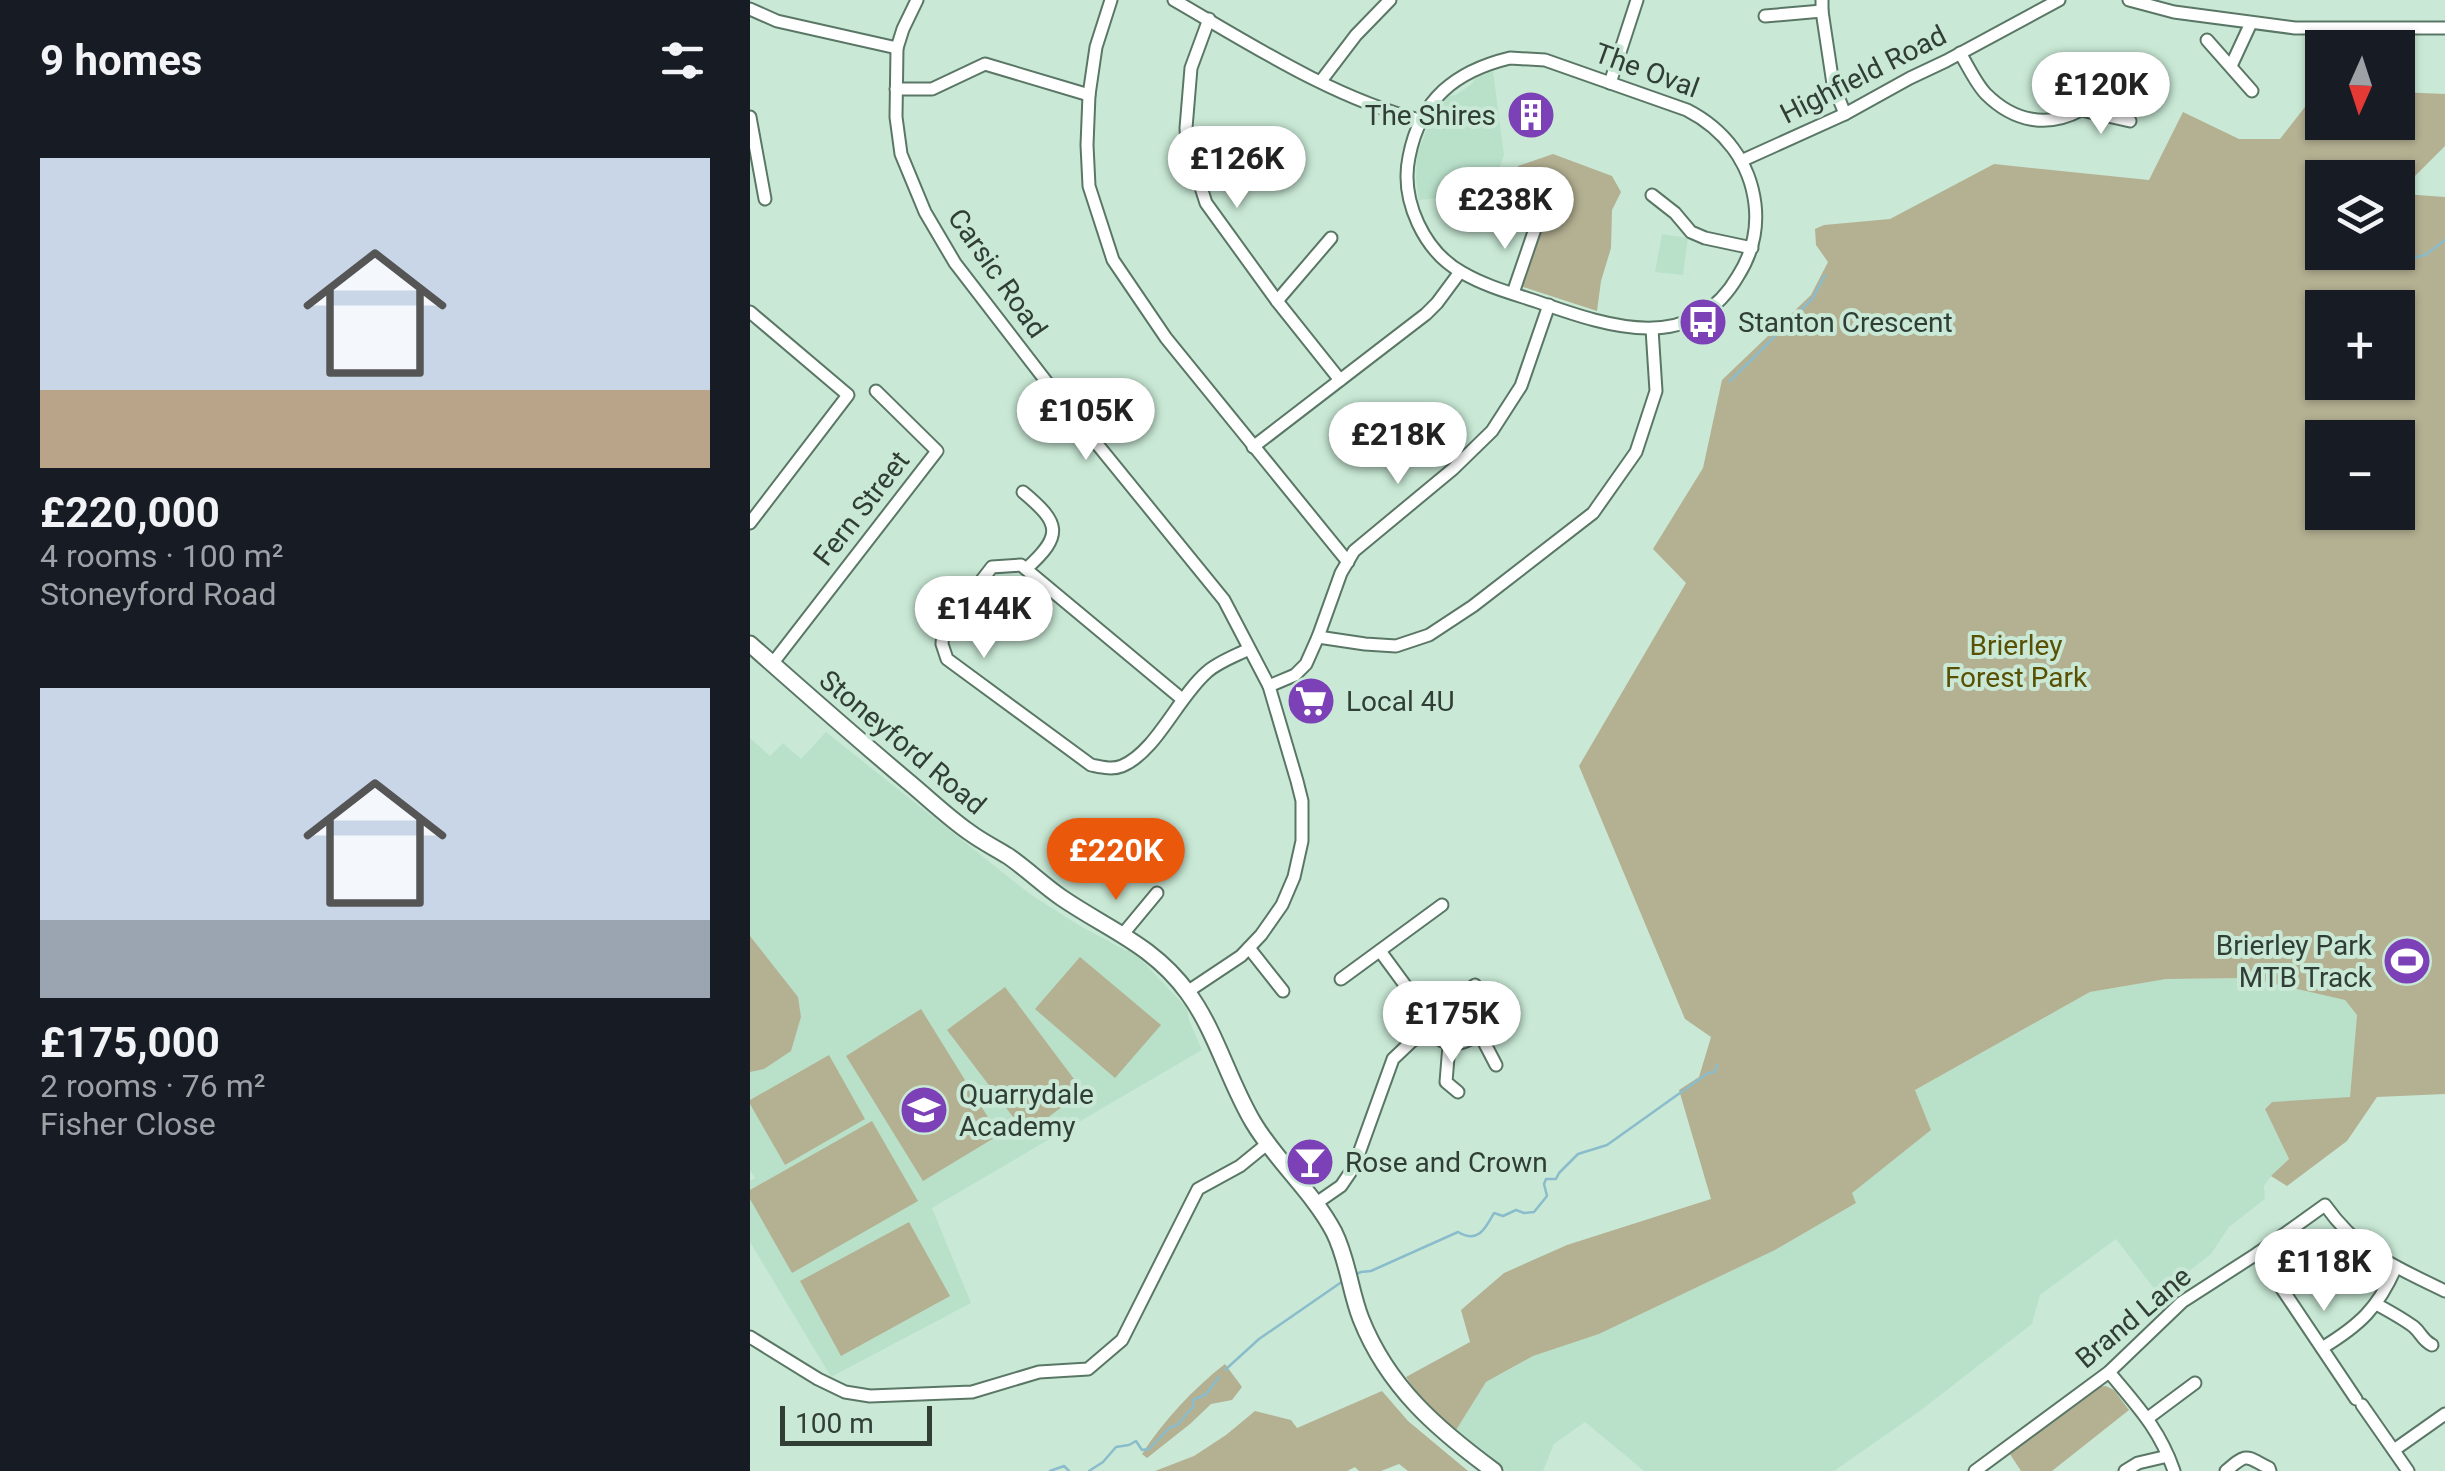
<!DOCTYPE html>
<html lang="en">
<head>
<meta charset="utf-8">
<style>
	:root { --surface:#171b24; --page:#242831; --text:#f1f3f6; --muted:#9ea1a6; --accent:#ea580c }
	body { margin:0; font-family:Roboto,sans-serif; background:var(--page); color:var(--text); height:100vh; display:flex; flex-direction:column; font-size:38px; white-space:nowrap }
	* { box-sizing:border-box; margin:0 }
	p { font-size:32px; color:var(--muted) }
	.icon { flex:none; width:55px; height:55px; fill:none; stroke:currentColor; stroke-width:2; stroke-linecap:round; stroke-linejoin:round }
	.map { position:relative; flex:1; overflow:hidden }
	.details { display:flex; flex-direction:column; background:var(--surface); width:750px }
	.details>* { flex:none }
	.needle { width:65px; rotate:183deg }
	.controls { position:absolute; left:1555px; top:30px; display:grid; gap:20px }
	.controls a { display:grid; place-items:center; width:110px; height:110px; border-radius:0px; background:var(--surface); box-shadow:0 2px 8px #0004; font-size:50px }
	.scale { position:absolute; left:30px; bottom:25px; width:152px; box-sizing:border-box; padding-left:10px; border:5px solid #313e36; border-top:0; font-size:28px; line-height:35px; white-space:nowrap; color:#313e36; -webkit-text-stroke:8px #c9e9d6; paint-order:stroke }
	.price { position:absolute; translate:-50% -85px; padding:0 22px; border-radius:35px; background:#fff; color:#222; font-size:32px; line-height:65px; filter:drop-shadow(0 2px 5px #0008) }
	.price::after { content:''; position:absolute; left:50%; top:60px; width:30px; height:22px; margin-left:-15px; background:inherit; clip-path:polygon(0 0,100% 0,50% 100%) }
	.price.current { background:var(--accent); color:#fff }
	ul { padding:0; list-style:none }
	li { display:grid; align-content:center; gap:20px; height:530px; padding:0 40px }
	li span { display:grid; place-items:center; height:310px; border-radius:0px; color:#555 }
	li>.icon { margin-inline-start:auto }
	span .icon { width:180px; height:180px; fill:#fffc; stroke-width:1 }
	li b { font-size:42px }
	h2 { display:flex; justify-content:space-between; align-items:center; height:120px; padding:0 40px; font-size:42px }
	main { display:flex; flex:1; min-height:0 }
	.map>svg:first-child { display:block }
</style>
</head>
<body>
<main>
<section class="details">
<h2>9 homes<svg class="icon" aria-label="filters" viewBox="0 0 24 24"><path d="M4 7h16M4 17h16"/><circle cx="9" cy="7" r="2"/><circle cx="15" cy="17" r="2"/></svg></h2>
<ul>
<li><span style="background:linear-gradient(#c9d6e8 75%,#b9a48a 0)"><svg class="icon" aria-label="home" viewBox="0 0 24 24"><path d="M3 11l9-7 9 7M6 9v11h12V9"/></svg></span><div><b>£220,000</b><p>4 rooms · 100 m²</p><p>Stoneyford Road</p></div></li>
<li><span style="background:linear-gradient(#c9d6e8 75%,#9aa5b1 0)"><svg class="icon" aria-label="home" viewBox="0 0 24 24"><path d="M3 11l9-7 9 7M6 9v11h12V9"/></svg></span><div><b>£175,000</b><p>2 rooms · 76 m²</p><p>Fisher Close</p></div></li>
</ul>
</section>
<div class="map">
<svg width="1695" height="1471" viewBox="0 0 1695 1471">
	<rect width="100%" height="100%" fill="#c9e9d6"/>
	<!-- built -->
	<g fill="#b9e1ca">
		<polygon points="743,71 754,155 735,206 710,196 669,200 666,178 667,154 681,119 699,96 706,95 723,83 724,79"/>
		<polygon points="912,234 938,238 933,275 905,272"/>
		<polygon points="76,732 280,894 330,926 377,951 380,948 437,1008 439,1020 452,1050 182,1208 221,1303 81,1377 0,1242 0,1181 5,1178 0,1171 0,738 20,756 33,743 51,759"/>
		<polygon points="1500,978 1595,1000 1607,1015 1600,1098 1522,1102 1515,1108 1539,1160 1521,1176 1514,1186 1515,1199 1479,1227 1461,1254 1409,1295 1366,1239 1290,1295 1282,1324 1170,1411 1084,1471 894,1471 835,1422 804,1444 793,1471 756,1471 703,1435 736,1382 783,1356 849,1334 1025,1250 1106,1203 1101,1193 1181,1130 1165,1090 1340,992 1416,979"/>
	</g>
	<!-- green -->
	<g fill="#b4b092" fill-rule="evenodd">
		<path d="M1569,89H1572V122H1648V92L1695,94V146L1660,181L1654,194L1695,197V1094L1627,1097L1597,1141L1537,1186L1521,1176L1539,1159L1515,1109L1522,1102L1600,1097L1607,1015L1595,1000L1499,978L1416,979L1340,992L1165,1090L1181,1130L1102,1193L1106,1203L1025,1250L849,1334L783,1356L736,1382L703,1435L675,1405L656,1377L720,1342L711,1310L754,1273L817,1245L961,1199L929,1090L949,1077L961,1037L935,1019L829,766L936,583L903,549L953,468L972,380L1061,295L1078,262L1066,245L1065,229L1074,225L1140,219L1244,164L1399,180L1433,112L1489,139H1530ZM1572,178H1648V252H1572ZM1572,308H1648V382H1572ZM1572,438H1648V512H1572Z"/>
		<path d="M803,154L862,176L871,192L862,210L861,248L851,281L847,311L773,287L771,284C779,261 799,227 786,203C778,189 769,183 768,166Z"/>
		<polygon points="0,936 48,997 51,1017 41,1051 14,1069 0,1072"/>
		<polygon points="330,957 411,1025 365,1078 285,1009"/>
		<polygon points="255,987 333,1091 276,1134 197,1030"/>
		<polygon points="171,1009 249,1135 173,1181 96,1056"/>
		<polygon points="79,1055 115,1119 35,1165 0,1104 0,1100"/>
		<polygon points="122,1121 168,1201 42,1273 0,1199 0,1190"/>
		<polygon points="159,1222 200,1296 91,1356 50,1281"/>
		<path d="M475,1364L492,1387L482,1400L461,1404L440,1424L397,1458L392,1454C414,1420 444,1388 475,1364Z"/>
		<polygon points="1356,1386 1364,1390 1379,1410 1302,1471 1271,1471 1258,1451 1347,1387"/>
		<polygon points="632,1391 658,1421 718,1471 658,1471 649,1464 631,1471 609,1471 605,1467 597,1471 405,1471 444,1456 476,1435 505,1411 541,1420 547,1428"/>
	</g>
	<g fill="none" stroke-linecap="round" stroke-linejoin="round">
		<!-- stream -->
		<g stroke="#8abccb" stroke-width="2.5">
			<polyline points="1619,268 1675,255 1695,240"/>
			<polyline points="980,381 1063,298 1075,275"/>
			<path d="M604,1275L611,1272L621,1271L708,1232C728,1244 735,1229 744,1213L753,1216L766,1210L774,1213L784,1212L797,1196L794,1184L796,1179H806L809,1173L828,1154L857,1145L958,1073L965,1072L967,1065"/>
			<polyline points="475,1370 509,1339 593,1281"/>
			<polyline points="300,1471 314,1466 319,1471"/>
			<polyline points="339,1471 353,1462 366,1447 379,1445 386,1441 392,1450 399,1449 419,1428 427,1425 443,1407 443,1400 456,1394 469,1377"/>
		</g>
		<!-- minor casing -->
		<g stroke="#5a7766" stroke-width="15">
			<g id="minor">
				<polyline points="167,0 153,29 147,48 146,117 151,154 175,212 205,263 299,385 474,600 519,686 547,781 552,801 552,841 544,877 532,905 511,935 491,956 437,992"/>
				<polyline points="361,0 346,47 339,95 337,145 339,186 363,260 416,338 598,562"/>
				<path d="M424,0C500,44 585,99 670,120"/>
				<polyline points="1072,0 1072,11 1083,84 1095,114"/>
				<polyline points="1379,0 1424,12 1545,28 1695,28"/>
				<polyline points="0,9 27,21 147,48"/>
				<polyline points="1015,16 1072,11"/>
				<polyline points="459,19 441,68 436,128 437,144 456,203 527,301 590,380"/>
				<polyline points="1457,40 1502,91"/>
				<path d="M1210,53C1218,66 1226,84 1236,94C1264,122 1298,128 1331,110L1380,121"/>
				<path d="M760,58L795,60L937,110C974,129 1000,162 1005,204C1008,230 1002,254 988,276C942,355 860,327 791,303C765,294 737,287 713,273C674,252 650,200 659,157C670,99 706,71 760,58Z"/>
				<polyline points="1481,66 1501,23"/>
				<polyline points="571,81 606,35 640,0"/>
				<polyline points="860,83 887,0"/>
				<polyline points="146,89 182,89 235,64 339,95"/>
				<polyline points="0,117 15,199"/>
				<polyline points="991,161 1095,114 1160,78 1196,61 1309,0"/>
				<polyline points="902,195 925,213 941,232 955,238 1002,248"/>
				<polyline points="763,293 786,226"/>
				<polyline points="527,301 581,238"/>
				<polyline points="0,312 98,395 0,523"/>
				<polyline points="503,447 676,314 687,303 710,272"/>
				<path d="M273,492C310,523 314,535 276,569"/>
				<polyline points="568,637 615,644 646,646 679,635 723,606 843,513 886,452 906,391 902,329"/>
				<polyline points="22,664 187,451 126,391"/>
				<polyline points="519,686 545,675 556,664 568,637 591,573 604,551 703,469 742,431 771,386 799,305"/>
				<path d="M432,699L271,565L242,567L193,630L192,644L197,659L341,765C351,767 362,770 372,766C406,752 428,697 457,672C468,662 485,656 499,649"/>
				<polyline points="373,934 407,893"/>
				<polyline points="499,948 533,991"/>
				<polyline points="591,979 692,905"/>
				<polyline points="725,985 708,998 721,1017 746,1065"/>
				<path d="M678,1032C702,1048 703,1047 730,1035"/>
				<polyline points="699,1045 696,1082 708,1092"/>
				<polyline points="565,1204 591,1186 604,1167 643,1059 662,1041 678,1032 677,1015 630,951"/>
				<polyline points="1508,1253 1606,1399"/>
				<path d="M1626,1304C1639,1311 1652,1318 1664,1327C1672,1334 1672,1340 1682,1345"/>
				<polyline points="0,1337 68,1379 95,1392 120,1396 222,1392 289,1372 338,1369 372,1340 448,1189 490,1166 517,1144"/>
				<path d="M1572,1348C1610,1325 1628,1308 1646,1267"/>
				<path d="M1359,1372C1387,1406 1409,1428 1424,1471"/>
				<polyline points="1612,1405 1658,1471"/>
				<polyline points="1398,1418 1445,1383"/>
				<polyline points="1644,1450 1695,1414"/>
				<path d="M1225,1471L1359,1372L1432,1302L1508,1253L1575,1205C1609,1253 1644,1266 1695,1291"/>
				<polyline points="1375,1471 1388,1463 1418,1456"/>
				<path d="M1476,1471C1498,1452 1495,1456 1519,1468L1520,1471"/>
			</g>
		</g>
		<!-- secondary casing -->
		<g stroke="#5a7766" stroke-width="19">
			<path id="secondary" d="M0,644C53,691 106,738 161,784C180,800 199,818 219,832C231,841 245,848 258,856C277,869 293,885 312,898C359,930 403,945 438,993C466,1031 479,1082 503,1122C526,1161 563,1192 584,1232C598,1260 600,1291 611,1319C638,1387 687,1429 744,1471"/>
		</g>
		<!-- minor -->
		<use href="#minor" stroke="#fff" stroke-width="11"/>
		<!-- secondary -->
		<use href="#secondary" stroke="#fff" stroke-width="15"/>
	</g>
	<!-- icons -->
	<defs>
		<g id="building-disc" transform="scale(2.5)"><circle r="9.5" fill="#7c41b7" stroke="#c9e9d6"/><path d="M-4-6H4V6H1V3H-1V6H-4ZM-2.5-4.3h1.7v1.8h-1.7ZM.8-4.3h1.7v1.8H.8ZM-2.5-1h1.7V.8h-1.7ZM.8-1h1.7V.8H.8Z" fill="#fff"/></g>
		<g id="bus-disc" transform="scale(2.5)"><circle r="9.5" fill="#7c41b7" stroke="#c9e9d6"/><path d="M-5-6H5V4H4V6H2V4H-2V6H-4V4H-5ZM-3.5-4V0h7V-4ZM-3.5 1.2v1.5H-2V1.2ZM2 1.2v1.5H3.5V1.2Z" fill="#fff"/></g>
		<g id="supermarket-disc" transform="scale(2.5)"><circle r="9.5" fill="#7c41b7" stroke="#c9e9d6"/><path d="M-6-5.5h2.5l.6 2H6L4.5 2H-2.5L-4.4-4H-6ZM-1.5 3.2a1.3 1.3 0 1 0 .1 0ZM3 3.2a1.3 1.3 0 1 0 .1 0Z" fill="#fff"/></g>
		<g id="stadium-disc" transform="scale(2.5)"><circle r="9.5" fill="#7c41b7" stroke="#c9e9d6"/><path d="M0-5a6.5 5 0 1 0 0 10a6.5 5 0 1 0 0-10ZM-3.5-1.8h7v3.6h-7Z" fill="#fff"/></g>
		<g id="school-disc" transform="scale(2.5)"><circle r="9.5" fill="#7c41b7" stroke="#c9e9d6"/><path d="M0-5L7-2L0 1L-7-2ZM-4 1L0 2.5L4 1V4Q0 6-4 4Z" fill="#fff"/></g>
		<g id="bar-disc" transform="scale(2.5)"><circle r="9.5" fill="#7c41b7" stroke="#c9e9d6"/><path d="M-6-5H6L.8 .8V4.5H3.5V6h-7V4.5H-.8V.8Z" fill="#fff"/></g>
	</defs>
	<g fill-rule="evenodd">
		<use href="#building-disc" x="781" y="115"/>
		<use href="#bus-disc" x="953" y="322"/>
		<use href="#supermarket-disc" x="561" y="701"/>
		<use href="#stadium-disc" x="1657" y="961"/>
		<use href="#school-disc" x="174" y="1110"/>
		<use href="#bar-disc" x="560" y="1162"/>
	</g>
	<g text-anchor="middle" stroke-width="8" stroke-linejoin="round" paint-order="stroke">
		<!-- street labels -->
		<g font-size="28" fill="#313e36" stroke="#c9e9d6">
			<text transform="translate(897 70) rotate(20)" y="10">The Oval</text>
			<text transform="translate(1113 74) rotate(-27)" y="10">Highfield Road</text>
			<text transform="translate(248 273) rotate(55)" y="10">Carsic Road</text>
			<text transform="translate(111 508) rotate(-52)" y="10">Fern Street</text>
			<text transform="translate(153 742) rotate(40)" y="10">Stoneyford Road</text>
			<text transform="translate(1383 1317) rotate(-40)" y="10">Brand Lane</text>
		</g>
		<!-- poi labels -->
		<g font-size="28" fill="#313e36" stroke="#c9e9d6" text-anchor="start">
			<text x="746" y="125" text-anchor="end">The Shires</text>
			<text x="988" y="332">Stanton Crescent</text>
			<text x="596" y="711">Local 4U</text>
			<text x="1622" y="955" text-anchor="end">Brierley Park<tspan x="1622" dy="32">MTB Track</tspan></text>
			<text x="209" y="1104">Quarrydale<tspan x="209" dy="32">Academy</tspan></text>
			<text x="595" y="1172">Rose and Crown</text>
		</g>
		<!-- park labels -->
		<g font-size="28" fill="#595004" stroke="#c9e9d6">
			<text x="1266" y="655">Brierley<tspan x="1266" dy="32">Forest Park</tspan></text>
		</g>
	</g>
</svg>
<div class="controls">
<a><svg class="needle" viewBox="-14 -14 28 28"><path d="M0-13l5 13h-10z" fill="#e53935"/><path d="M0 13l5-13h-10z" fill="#9ea1a6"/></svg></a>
<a><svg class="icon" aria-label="layers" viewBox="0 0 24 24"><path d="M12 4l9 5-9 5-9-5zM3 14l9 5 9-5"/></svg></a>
<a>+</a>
<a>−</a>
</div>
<div class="scale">100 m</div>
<b class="price" style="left:1351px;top:137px">£120K</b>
<b class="price" style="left:487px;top:211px">£126K</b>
<b class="price" style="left:755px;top:252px">£238K</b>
<b class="price" style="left:336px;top:463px">£105K</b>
<b class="price" style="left:648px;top:487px">£218K</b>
<b class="price" style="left:234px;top:661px">£144K</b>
<b class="price current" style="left:366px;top:903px">£220K</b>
<b class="price" style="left:702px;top:1066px">£175K</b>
<b class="price" style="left:1574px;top:1314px">£118K</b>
</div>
</main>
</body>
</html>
